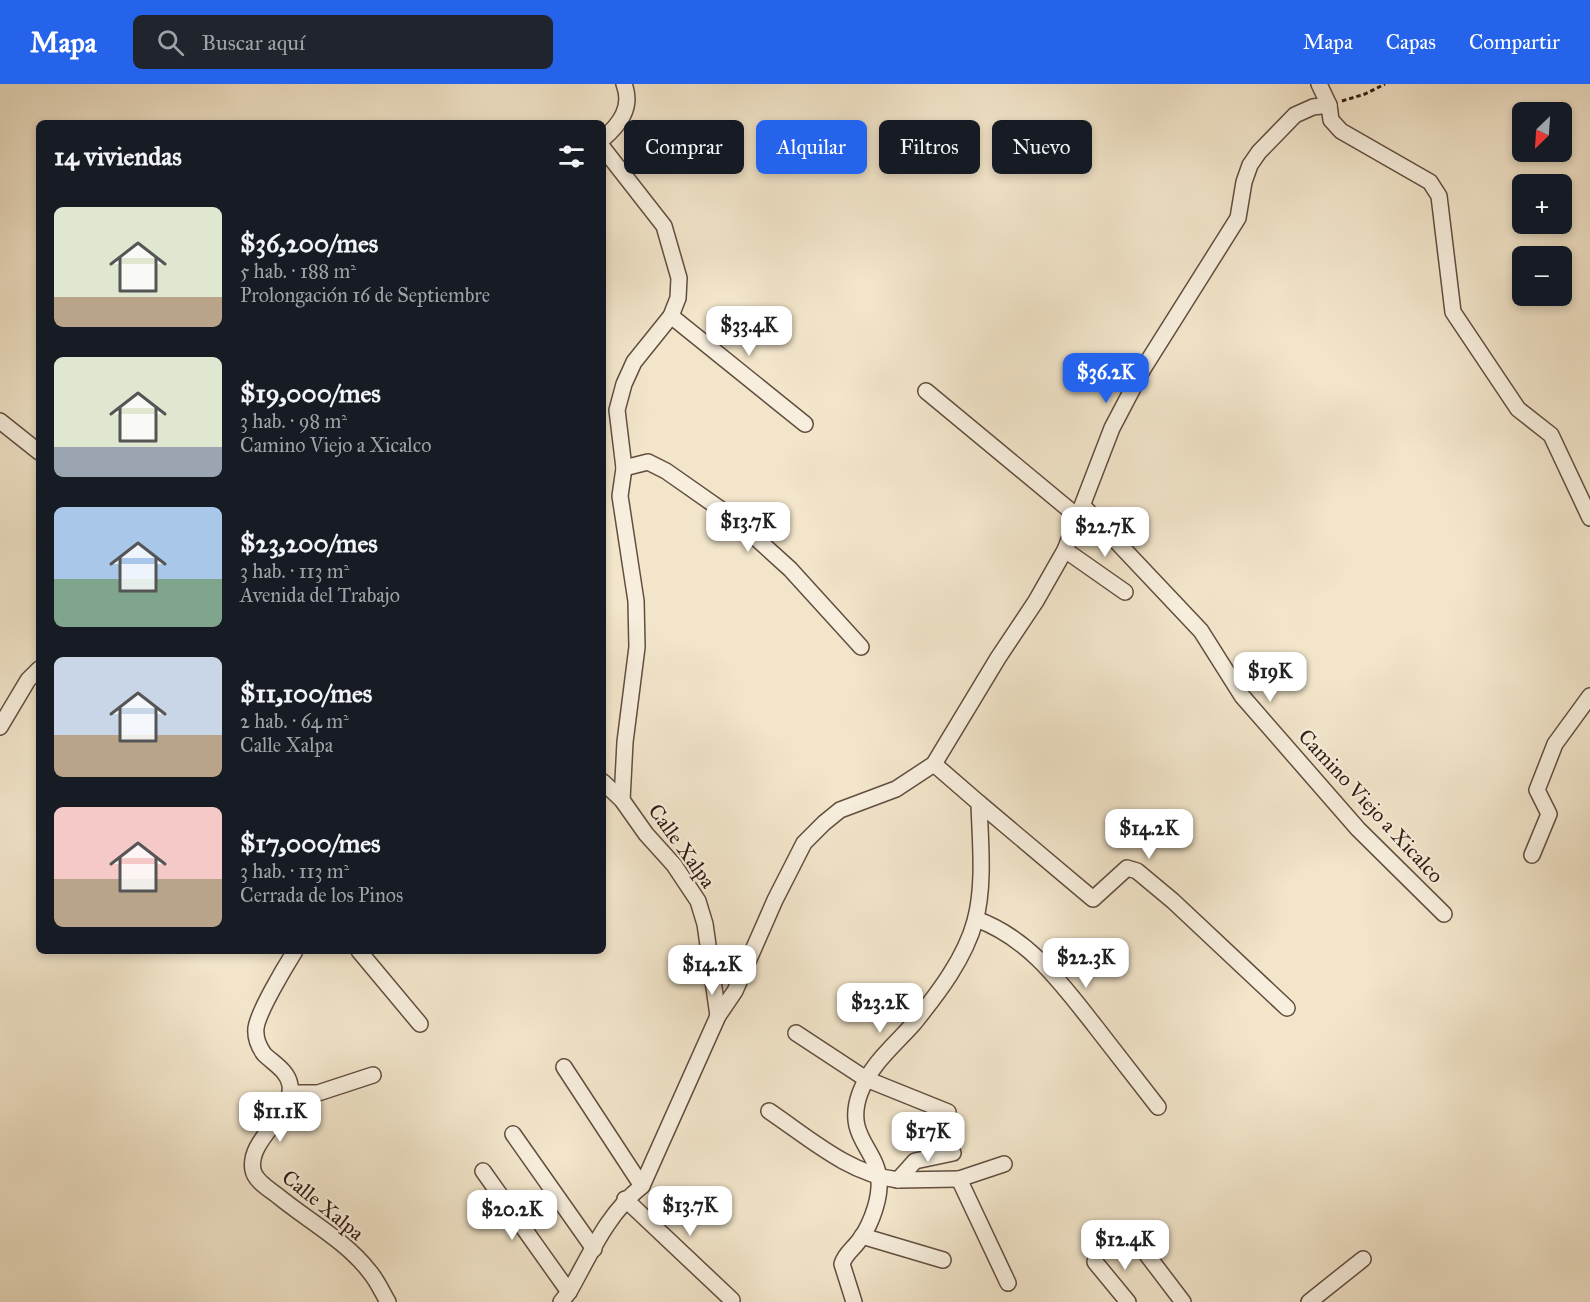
<!DOCTYPE html>
<html lang="es">
<head>
<meta charset="utf-8">
<style>
	:root { --surface:#171b24; --page:#20242c; --text:#f1f3f6; --muted:#9ea1a6; --accent:#2563eb }
	body { margin:0; font-family:"IM FELL Great Primer",serif; background:var(--page); color:var(--text); height:100vh; display:flex; flex-direction:column; font-size:22px; white-space:nowrap }
	* { box-sizing:border-box; margin:0 }
	p { font-size:20px; color:var(--muted) }
	.icon { flex:none; width:33px; height:33px; fill:none; stroke:currentColor; stroke-width:2; stroke-linecap:round; stroke-linejoin:round }
	.map { position:relative; flex:1; overflow:hidden }
	.details { position:absolute; left:36px; top:36px; width:570px; height:834px; display:flex; flex-direction:column; background:var(--surface); border-radius:9px; box-shadow:0 3px 9px #0003 }
	.details>* { flex:none }
	.banner { position:absolute; left:624px; top:36px; width:570px; height:54px; display:flex; gap:12px }
	.needle { width:39px; rotate:205deg }
	.tools { position:absolute; left:1512px; top:18px; display:grid; gap:12px }
	.tools a { display:grid; place-items:center; width:60px; height:60px; border-radius:9px; background:var(--surface); box-shadow:0 3px 9px #0003; font-size:30px }
	.price { position:absolute; translate:-50% -51px; padding:0 14px; border-radius:12px; background:#fff; color:#222; font-size:20px; line-height:39px; filter:drop-shadow(0 2px 3px #0008) }
	.price::after { content:''; position:absolute; left:50%; top:36px; width:18px; height:14px; margin-left:-9px; background:inherit; clip-path:polygon(0 0,100% 0,50% 100%) }
	.price.current { background:var(--accent); color:#fff }
	ul { padding:0; list-style:none }
	li { display:flex; align-items:center; gap:18px; height:150px; padding:0 18px }
	li span { display:grid; place-items:center; flex:none; width:168px; height:120px; border-radius:9px; color:#555 }
	li>.icon { margin-inline-start:auto }
	span .icon { width:72px; height:72px; fill:#fffc; stroke-width:1 }
	li b { font-size:26px }
	h2 { display:flex; justify-content:space-between; align-items:center; height:72px; padding:0 18px; font-size:26px }
	.chip { padding:0 21px; border-radius:9px; background:var(--surface); box-shadow:0 3px 9px #0003; font-size:21px; line-height:54px }
	.chip.current { background:var(--accent); color:#fff }
	header { display:flex; align-items:center; gap:36px; box-sizing:border-box; height:84px; padding:0 30px; background:var(--accent); color:#fff }
	header strong { font-size:28px }
	nav { display:flex; gap:33px; margin-inline-start:auto; font-size:21px }
	.search { width:420px; height:54px; background:var(--page); display:flex; align-items:center; gap:15px; box-sizing:border-box; padding:0 21px; border-radius:9px; color:var(--muted); font-size:22px }
	.map>svg:first-child { display:block }
</style>
</head>
<body>
<header>
<strong>Mapa</strong>
<div class="search"><svg class="icon" aria-label="search" viewBox="0 0 24 24"><circle cx="10" cy="10" r="6"/><path d="M15 15l6 6"/></svg>Buscar aquí</div>
<nav><a>Mapa</a><a>Capas</a><a>Compartir</a></nav>
</header>
<div class="map">
<svg width="1590" height="1218" viewBox="0 0 1590 1218">
	<rect width="100%" height="100%" fill="#f2e5ca"/>
	<filter id="stains"><feTurbulence type="fractalNoise" baseFrequency=".00333" numOctaves="4"/><feColorMatrix values="0 0 0 0 .2 0 0 0 0 .09 0 0 0 0 .02 0 0 0 .5 -.17"/></filter>
	<radialGradient id="worn" r=".72"><stop offset=".6" stop-color="#630" stop-opacity="0"/><stop offset="1" stop-color="#630" stop-opacity=".3"/></radialGradient>
	<g fill="none" stroke-linecap="round" stroke-linejoin="round">
		<!-- minor casing -->
		<g stroke="#624d3f" stroke-width="18">
			<g id="minor">
				<polyline points="1319,0 1329,21 1331,36 1341,47 1430,98 1439,112 1453,228 1518,325 1551,351 1590,434"/>
				<path d="M603,55C620,40 633,23 624,0"/>
				<polyline points="603,64 664,142 679,194 678,214 671,232 634,278 624,300 617,326 624,384 620,412 636,517 637,563 625,658 622,716"/>
				<polyline points="671,232 805,340"/>
				<polyline points="926,307 1078,433"/>
				<polyline points="0,337 39,368"/>
				<polyline points="624,384 648,378 666,387 736,436 790,485 861,563"/>
				<polyline points="1083,422 1201,547 1242,612 1358,745 1444,830"/>
				<polyline points="1065,466 1125,508"/>
				<polyline points="0,643 28,596 39,585"/>
				<polyline points="603,698 622,716 646,750 674,781 698,817 705,840 718,932"/>
				<polyline points="979,719 1093,815 1127,784 1137,787 1173,817 1287,924"/>
				<polyline points="1532,771 1549,730 1537,706 1555,660 1590,612"/>
				<path d="M976,835C1029,854 1061,899 1095,942C1116,969 1137,996 1158,1023"/>
				<path d="M295,867C285,883 258,928 256,944C255,953 259,963 264,970C273,979 288,987 290,1001C294,1032 247,1055 253,1086C255,1097 269,1105 278,1112C307,1136 346,1157 369,1187C377,1196 382,1208 388,1218"/>
				<polyline points="359,867 420,940"/>
				<polyline points="796,949 866,995 948,1028"/>
				<polyline points="564,983 642,1102"/>
				<polyline points="290,1009 318,1009 373,991"/>
				<path d="M769,1027C809,1054 849,1090 898,1096L915,1077L953,1069"/>
				<polyline points="513,1050 594,1165"/>
				<polyline points="1004,1080 959,1095 1008,1199"/>
				<polyline points="483,1087 569,1208"/>
				<polyline points="898,1096 959,1095"/>
				<polyline points="625,1115 732,1216"/>
				<polyline points="862,1152 943,1176"/>
				<polyline points="1135,1155 1183,1218"/>
				<polyline points="1095,1178 1128,1218"/>
				<path d="M561,1218L569,1208C591,1169 607,1130 642,1102L718,932L735,907L775,816L804,759L824,739L840,726L896,705L934,680L998,574L1036,517L1065,466L1112,344L1143,285L1238,134L1244,98L1250,81L1259,68L1295,31L1313,23L1329,21"/>
				<path d="M854,1218L842,1180C845,1170 852,1166 858,1158C869,1145 878,1121 879,1104C882,1065 843,1056 860,1009C872,978 894,962 915,938C939,908 965,874 975,837C985,801 980,755 979,719L934,680"/>
				<polyline points="1309,1218 1363,1175"/>
			</g>
		</g>
		<!-- path -->
		<polyline stroke="#321a11" stroke-width="3" stroke-dasharray="4.5 3" stroke-linecap="butt" points="1342,17 1365,10 1385,0"/>
		<!-- minor -->
		<use href="#minor" stroke="#f7eedd" stroke-width="15"/>
	</g>
	<g text-anchor="middle" stroke-width="4.5" stroke-linejoin="round" paint-order="stroke">
		<!-- street labels -->
		<g font-size="21" fill="#321a11" stroke="#f7eedd">
			<text transform="translate(1371 722) rotate(47)" y="7">Camino Viejo a Xicalco</text>
			<text transform="translate(682 762) rotate(54)" y="7">Calle Xalpa</text>
			<text transform="translate(323 1121) rotate(39)" y="7">Calle Xalpa</text>
		</g>
	</g>
	<rect width="100%" height="100%" filter="url(#stains)"/>
	<rect width="100%" height="100%" fill="url(#worn)"/>
</svg>
<div class="tools">
<a><svg class="needle" viewBox="-14 -14 28 28"><path d="M0-13l5 13h-10z" fill="#e53935"/><path d="M0 13l5-13h-10z" fill="#9ea1a6"/></svg></a>
<a>+</a>
<a>−</a>
</div>
<b class="price" style="left:749px;top:273px">$33.4K</b>
<b class="price current" style="left:1106px;top:320px">$36.2K</b>
<b class="price" style="left:748px;top:469px">$13.7K</b>
<b class="price" style="left:1105px;top:474px">$22.7K</b>
<b class="price" style="left:1270px;top:619px">$19K</b>
<b class="price" style="left:1149px;top:776px">$14.2K</b>
<b class="price" style="left:1086px;top:905px">$22.3K</b>
<b class="price" style="left:712px;top:912px">$14.2K</b>
<b class="price" style="left:880px;top:950px">$23.2K</b>
<b class="price" style="left:280px;top:1059px">$11.1K</b>
<b class="price" style="left:928px;top:1079px">$17K</b>
<b class="price" style="left:690px;top:1153px">$13.7K</b>
<b class="price" style="left:512px;top:1157px">$20.2K</b>
<b class="price" style="left:1125px;top:1187px">$12.4K</b>
<div class="banner">
<a class="chip">Comprar</a>
<a class="chip current">Alquilar</a>
<a class="chip">Filtros</a>
<a class="chip">Nuevo</a>
</div>
<section class="details">
<h2>14 viviendas<svg class="icon" aria-label="filters" viewBox="0 0 24 24"><path d="M4 7h16M4 17h16"/><circle cx="9" cy="7" r="2"/><circle cx="15" cy="17" r="2"/></svg></h2>
<ul>
<li><span style="background:linear-gradient(#dfe7d0 75%,#b9a48a 0)"><svg class="icon" aria-label="home" viewBox="0 0 24 24"><path d="M3 11l9-7 9 7M6 9v11h12V9"/></svg></span><div><b>$36,200/mes</b><p>5 hab. · 188 m²</p><p>Prolongación 16 de Septiembre</p></div></li>
<li><span style="background:linear-gradient(#dfe7d0 75%,#9aa5b1 0)"><svg class="icon" aria-label="home" viewBox="0 0 24 24"><path d="M3 11l9-7 9 7M6 9v11h12V9"/></svg></span><div><b>$19,000/mes</b><p>3 hab. · 98 m²</p><p>Camino Viejo a Xicalco</p></div></li>
<li><span style="background:linear-gradient(#a9c7e8 60%,#7fa58c 0)"><svg class="icon" aria-label="home" viewBox="0 0 24 24"><path d="M3 11l9-7 9 7M6 9v11h12V9"/></svg></span><div><b>$23,200/mes</b><p>3 hab. · 113 m²</p><p>Avenida del Trabajo</p></div></li>
<li><span style="background:linear-gradient(#c9d6e8 65%,#b9a48a 0)"><svg class="icon" aria-label="home" viewBox="0 0 24 24"><path d="M3 11l9-7 9 7M6 9v11h12V9"/></svg></span><div><b>$11,100/mes</b><p>2 hab. · 64 m²</p><p>Calle Xalpa</p></div></li>
<li><span style="background:linear-gradient(#f6c9c9 60%,#b9a48a 0)"><svg class="icon" aria-label="home" viewBox="0 0 24 24"><path d="M3 11l9-7 9 7M6 9v11h12V9"/></svg></span><div><b>$17,000/mes</b><p>3 hab. · 113 m²</p><p>Cerrada de los Pinos</p></div></li>
</ul>
</section>
</div>
</body>
</html>
